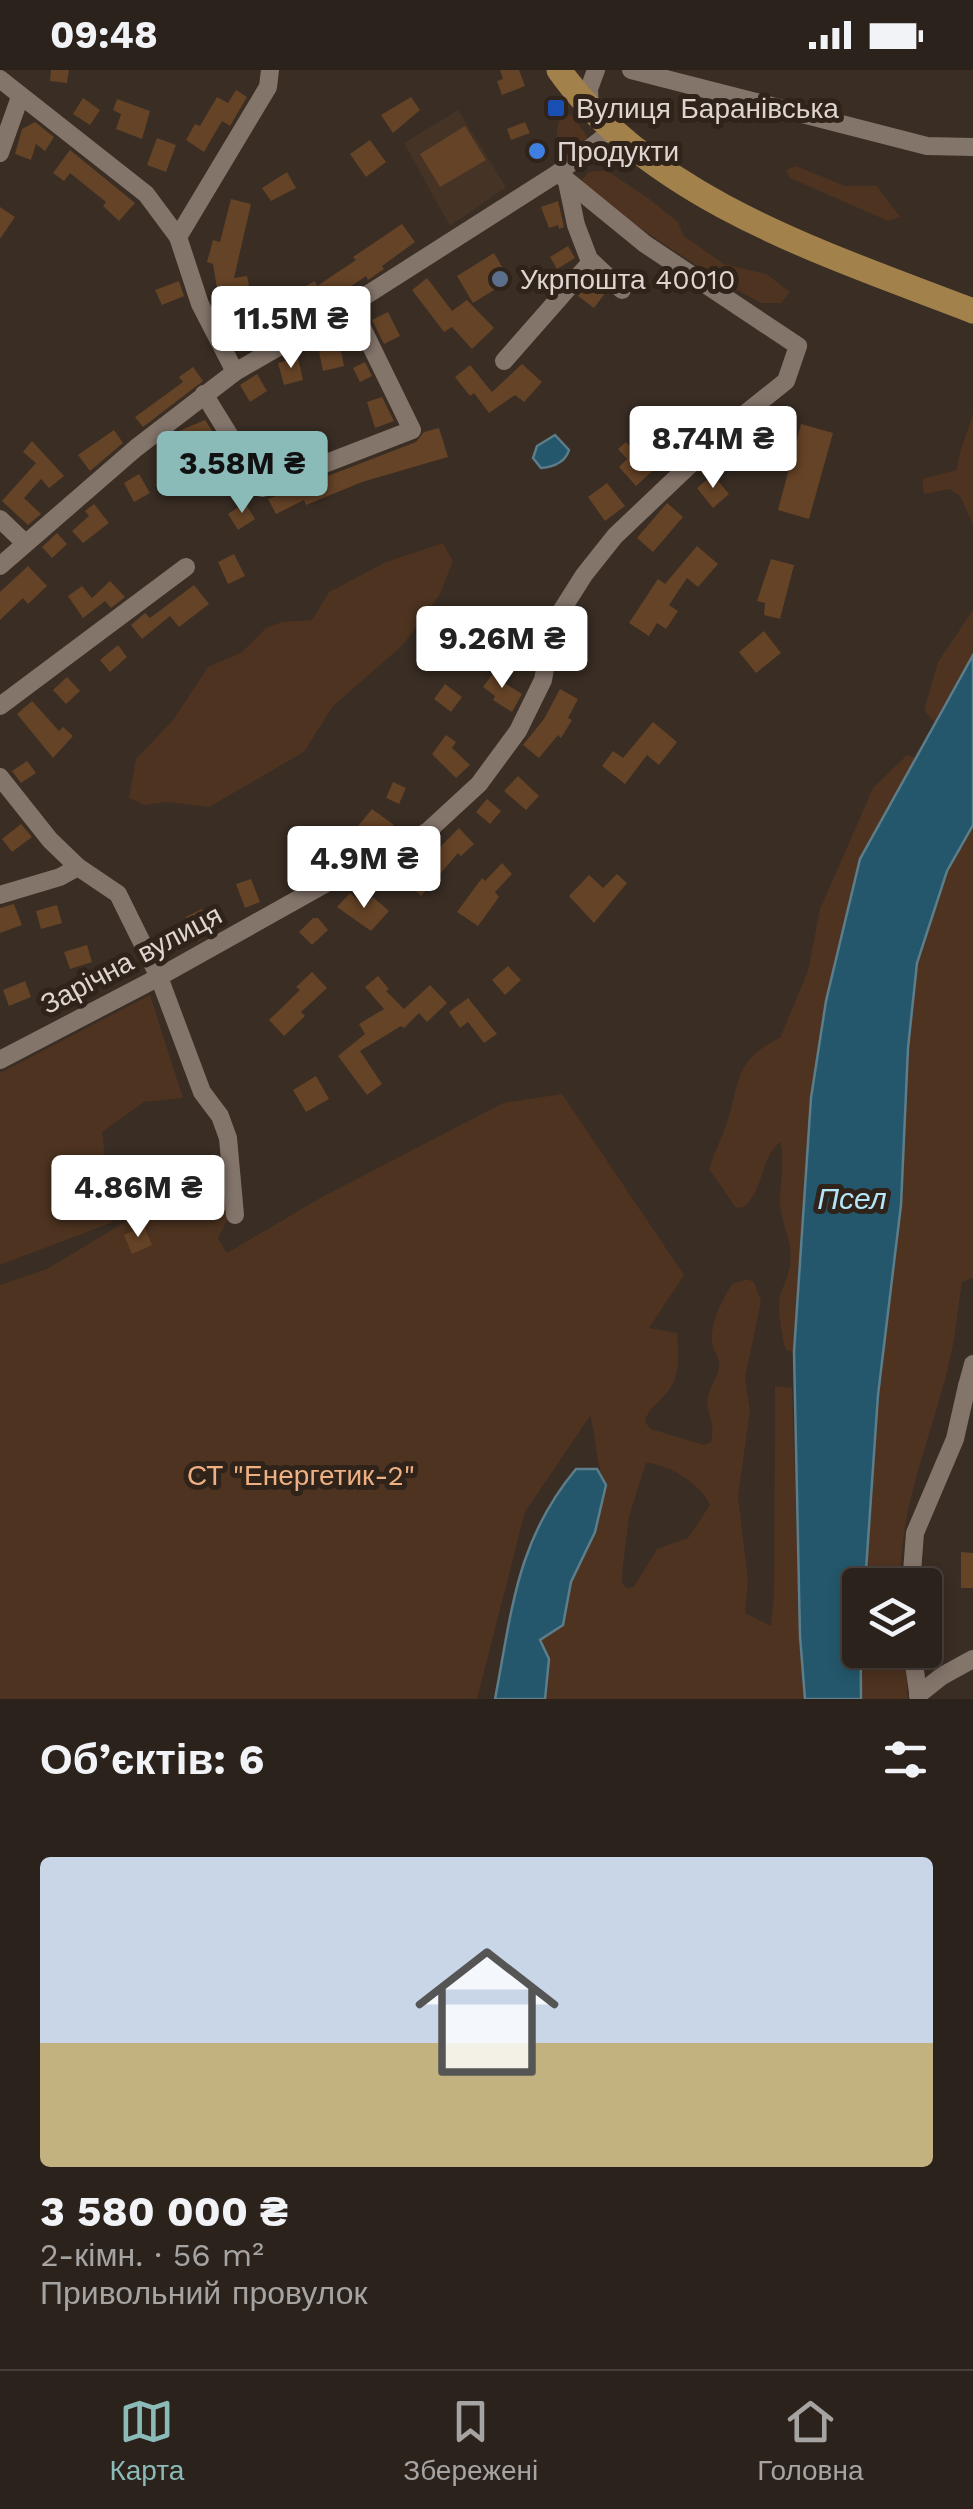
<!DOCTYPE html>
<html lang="uk">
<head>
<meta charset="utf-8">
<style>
	:root { --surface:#2b221b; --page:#372f28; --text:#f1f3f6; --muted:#a6a4a3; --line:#473f3a; --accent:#8bbbb9 }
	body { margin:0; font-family:"Work Sans",sans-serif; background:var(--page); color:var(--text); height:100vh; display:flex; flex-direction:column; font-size:38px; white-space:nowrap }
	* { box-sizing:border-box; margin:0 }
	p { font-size:32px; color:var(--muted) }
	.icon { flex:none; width:55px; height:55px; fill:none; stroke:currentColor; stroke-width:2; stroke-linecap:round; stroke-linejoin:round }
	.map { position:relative; height:1629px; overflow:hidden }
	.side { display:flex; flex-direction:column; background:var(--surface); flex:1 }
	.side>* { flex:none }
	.buttons { position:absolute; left:842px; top:1498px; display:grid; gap:20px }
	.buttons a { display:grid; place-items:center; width:100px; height:100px; border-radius:10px; background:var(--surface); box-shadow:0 5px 15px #0003,0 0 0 2px var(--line); font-size:50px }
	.price { position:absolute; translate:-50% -85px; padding:0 22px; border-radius:10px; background:#fff; color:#222; font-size:32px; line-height:65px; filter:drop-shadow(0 2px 5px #0008) }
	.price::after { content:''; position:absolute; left:50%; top:60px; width:30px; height:22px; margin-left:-15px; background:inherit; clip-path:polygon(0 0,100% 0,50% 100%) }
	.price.current { background:var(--accent); color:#111 }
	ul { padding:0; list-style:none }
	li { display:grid; align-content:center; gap:20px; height:530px; padding:0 40px }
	li span { display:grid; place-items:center; height:310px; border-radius:10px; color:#555 }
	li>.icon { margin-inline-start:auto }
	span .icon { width:180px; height:180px; fill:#fffc; stroke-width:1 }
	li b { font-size:42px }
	h2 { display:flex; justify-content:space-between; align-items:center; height:120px; padding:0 40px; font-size:42px }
	.status { display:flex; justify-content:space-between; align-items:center; height:70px; padding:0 50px; background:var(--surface); direction:ltr }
	.status svg { height:28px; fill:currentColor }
	.tab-bar { display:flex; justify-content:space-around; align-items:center; height:140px; border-top:2px solid var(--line); background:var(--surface); font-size:28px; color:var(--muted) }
	.tab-bar a { display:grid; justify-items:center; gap:5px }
	.tab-bar .current { color:var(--accent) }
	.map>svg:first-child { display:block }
</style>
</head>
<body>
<div class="status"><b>09:48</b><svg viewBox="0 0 49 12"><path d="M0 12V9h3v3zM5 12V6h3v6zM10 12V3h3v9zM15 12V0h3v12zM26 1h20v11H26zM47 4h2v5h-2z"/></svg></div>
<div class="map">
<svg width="973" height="1629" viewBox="0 0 973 1629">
	<rect width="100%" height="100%" fill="#392d24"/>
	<!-- built -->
	<polygon fill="#453326" points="458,40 506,117 450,156 404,73"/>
	<!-- green -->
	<g fill="#4d3320" fill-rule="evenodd">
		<path d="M571,44L587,66L585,73L562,87C554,74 556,65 559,51Z"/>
		<polygon points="796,96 845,116 877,116 900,147 888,151 790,108 786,100"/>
		<polygon points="606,100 648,128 678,152 684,166 724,194 766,204 790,222 781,233 761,233 717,209 623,147 581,111 589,102"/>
		<path d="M973,344V454L960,426L950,419L924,424L922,409L957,400C958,384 968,361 973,344Z"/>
		<polygon points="443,473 453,491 439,526 402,576 333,636 304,682 209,737 167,732 144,735 129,728 136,689 173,650 208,597 242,582 266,558 282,552 312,550 329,522 386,492"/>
		<polygon points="973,540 973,585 934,652 924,640 938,592"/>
		<path d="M907,685L916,688L860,789L811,1028L794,1282L786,1280C782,1270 777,1235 780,1226C783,1216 788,1206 790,1196C793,1173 785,1163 781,1142C777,1124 786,1095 780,1072C760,1088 765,1118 744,1137L736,1138L709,1099C713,1085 719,1074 724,1061C741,1017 730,991 780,968L808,901L820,839L873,718Z"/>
		<path d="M973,755V1208L962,1212C958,1237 956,1264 950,1289C934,1361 897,1441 901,1515H865L878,1325L901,1135L908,978L917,893L947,801Z"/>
		<polygon points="150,925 183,1028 144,1032 102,1062 113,1152 0,1195 0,1003"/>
		<path d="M562,1024L684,1205L649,1258L677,1263C679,1286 681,1308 664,1326C654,1337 649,1338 645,1352L651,1359L704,1375L711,1372C716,1350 705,1344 708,1326C710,1316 719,1306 719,1296C720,1288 713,1281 712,1273C710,1252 722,1231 732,1214L747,1209L754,1212L761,1231L745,1308L750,1341L738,1426L748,1510L745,1543L771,1556L774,1527L775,1316L792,1318L800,1566L805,1629H545L549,1589L540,1570L563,1555L571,1512L595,1462L606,1415C595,1394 597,1369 590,1346L525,1442L477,1629H0V1215L47,1199L191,1112L224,1104L229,1146L218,1168L227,1183L322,1127L503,1033ZM646,1393C667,1393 702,1415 710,1435L688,1468L657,1479L634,1517L627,1518L622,1513V1505L629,1447Z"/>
		<polygon points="860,1578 905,1580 908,1629 861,1629"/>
	</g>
	<!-- water -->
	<g fill="#24576b" stroke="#5c7d89" stroke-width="2.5">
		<path d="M555,365L569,380C565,393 553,397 541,398L533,388L537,376Z"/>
		<polygon points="973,585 973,755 947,801 917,893 908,978 901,1135 878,1325 865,1515 860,1515 861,1629 805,1629 800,1566 794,1282 811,1028 826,931 860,789"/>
		<path d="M576,1399H597L606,1415L595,1462L571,1512L563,1555L540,1570L549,1589L545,1629H495C512,1541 516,1471 576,1399Z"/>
	</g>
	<!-- building -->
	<g fill="#654326">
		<polygon points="51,0 69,0 67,13 50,11"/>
		<polygon points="500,0 519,0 525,16 502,25 497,11 503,9"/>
		<polygon points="236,20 247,27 230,56 222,51 204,82 186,70 195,54 200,56 217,27 228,33"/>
		<polygon points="411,27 420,40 393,63 381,45"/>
		<polygon points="83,28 100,40 90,55 73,44"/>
		<polygon points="117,29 150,41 142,69 116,59 121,44 113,40"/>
		<polygon points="35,52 54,67 45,81 36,74 31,90 15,84 22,59"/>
		<polygon points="525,52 530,63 511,70 507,59"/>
		<polygon points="465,56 486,90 440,117 420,84"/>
		<polygon points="157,68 176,75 166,102 147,95"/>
		<polygon points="370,70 386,92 366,107 350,84"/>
		<polygon points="540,70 546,88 535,92 528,75"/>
		<polygon points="70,80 135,133 119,151 103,136 106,132 70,103 64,111 53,103"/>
		<polygon points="287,102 296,118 271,131 262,118"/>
		<polygon points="231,129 251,134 234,208 247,206 253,236 221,242 213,194 207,192 213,170 220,172"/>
		<polygon points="558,131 564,157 559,159 558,155 549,158 541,137"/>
		<polygon points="0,137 15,147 0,169"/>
		<polygon points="402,154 415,172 382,196 384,199 368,210 366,206 309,245 297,221 315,211 317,216 356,190 353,187"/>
		<polygon points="568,176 575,188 557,199 550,187"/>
		<polygon points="494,183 510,210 473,233 457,206"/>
		<polygon points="427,208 452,241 467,230 494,258 472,279 452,257 444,262 412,220"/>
		<polygon points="592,209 606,222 594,238 578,226"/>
		<polygon points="179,211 184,226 162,235 155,220"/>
		<polygon points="388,242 400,266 384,274 372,250"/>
		<polygon points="339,271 344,296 323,301 318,276"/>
		<polygon points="298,288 303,310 284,315 278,293"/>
		<polygon points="365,292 372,306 360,312 353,298"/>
		<polygon points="522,294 542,312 524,332 515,325 489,343 474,323 470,326 455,307 470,295 492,322"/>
		<polygon points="193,297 203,311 143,357 135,347 183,312 179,307"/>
		<polygon points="257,304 267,321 250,332 240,315"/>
		<polygon points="382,327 394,351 375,358 367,332"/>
		<polygon points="689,339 706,358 680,381 677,378 636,416 619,397 627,389 618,379 626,372 635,381 645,372 648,376"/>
		<polygon points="205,350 220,373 194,389 179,361"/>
		<polygon points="801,354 833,363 809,449 778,440"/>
		<polygon points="439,358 448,387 362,412 306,435 304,430 276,444 268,429 416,372 424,362"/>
		<polygon points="114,360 123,373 90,401 78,385"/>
		<polygon points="32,371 64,406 49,418 41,409 24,428 41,444 28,455 2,431 36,393 23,382"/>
		<polygon points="191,391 200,404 186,413 178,399"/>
		<polygon points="225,400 232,416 215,425 207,409"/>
		<polygon points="139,404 150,423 134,432 124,413"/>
		<polygon points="713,405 729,424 713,438 697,418"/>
		<polygon points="607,413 625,436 605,451 588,427"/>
		<polygon points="245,433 255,449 238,460 228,444"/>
		<polygon points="667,433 683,447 653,482 637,468"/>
		<polygon points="94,434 109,453 83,473 72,461 89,446 85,441"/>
		<polygon points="57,463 67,474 52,488 42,477"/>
		<polygon points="697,476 718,494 698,517 687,508 669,535 678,541 666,559 657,553 649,566 629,553 658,509 665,514"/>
		<polygon points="234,484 245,506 228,514 218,492"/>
		<polygon points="771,489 794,495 780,549 764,545 765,533 757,531"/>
		<polygon points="28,496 47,516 28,534 23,528 0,550 0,522"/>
		<polygon points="110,511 125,527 111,538 105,531 83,548 68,526 82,516 92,528"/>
		<polygon points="194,515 209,534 179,557 170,546 142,569 131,555 145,543 150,548"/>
		<polygon points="764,561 781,583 756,603 739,582"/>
		<polygon points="118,575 127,587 110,602 100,590"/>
		<polygon points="497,598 506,604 501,611 522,624 512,642 493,630 495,626 483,617"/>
		<polygon points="67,607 80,621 66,634 53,620"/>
		<polygon points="445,614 462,627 451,642 434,629"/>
		<polygon points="560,619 578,629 568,648 572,650 561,668 558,665 539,688 523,675 544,649"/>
		<polygon points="32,631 59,661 63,657 73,666 53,688 17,644"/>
		<polygon points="653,652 677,672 659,695 647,685 625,714 602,696 613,681 623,688"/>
		<polygon points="446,665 456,672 452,678 470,695 456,708 432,684"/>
		<polygon points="27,691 36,703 21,713 12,701"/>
		<polygon points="518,706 539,726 526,740 504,721"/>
		<polygon points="393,712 406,718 399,734 386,728"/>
		<polygon points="487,729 501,741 490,754 476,742"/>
		<polygon points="372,739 394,755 383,770 376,765 361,784 345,772"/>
		<polygon points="21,754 32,767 12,782 2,769"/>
		<polygon points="459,758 474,774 461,786 458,783 421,826 401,807 430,782 433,784"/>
		<polygon points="502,793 512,804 495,822 499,827 478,856 457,842 482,808 485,811"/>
		<polygon points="617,804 627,813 594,853 569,826 589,805 603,818"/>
		<polygon points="251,809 260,832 245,838 236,814"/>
		<polygon points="350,823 365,836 373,827 389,841 371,861 337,837"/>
		<polygon points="14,834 22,855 0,863 0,838"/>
		<polygon points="57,835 62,853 41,859 36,841"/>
		<polygon points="202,839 213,862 198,871 186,847"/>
		<polygon points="313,848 318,848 328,860 312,875 299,862"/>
		<polygon points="87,875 92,892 70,899 64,882"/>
		<polygon points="508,896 521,910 505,925 492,910"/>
		<polygon points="312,902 327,918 301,942 305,946 284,966 269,950 300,920 296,917"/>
		<polygon points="378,906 389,919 386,921 404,939 430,915 447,933 427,952 419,943 404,958 401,956 360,981 382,1014 367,1025 338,986 365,964 359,954 384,939 365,917"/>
		<polygon points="25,911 31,927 9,936 3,920"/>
		<polygon points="468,928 497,964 484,973 468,952 460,958 449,942"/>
		<polygon points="316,1006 329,1029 306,1042 293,1020"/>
		<polygon points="144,1156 152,1175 132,1184 124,1165"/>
		<polygon points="961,1482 973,1483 973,1518 961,1518"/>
	</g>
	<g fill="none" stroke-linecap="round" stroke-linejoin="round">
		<!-- minor -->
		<g stroke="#84756b" stroke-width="18">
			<polyline points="631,0 927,76 973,77"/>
			<polyline points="0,9 146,124 178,167"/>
			<polyline points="590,37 589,19 596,0"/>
			<polyline points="0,83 20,27"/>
			<polyline points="567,112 576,155 589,189 622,220"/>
			<polyline points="504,291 591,192"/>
			<polyline points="235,302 200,234 178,167 268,17 270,0"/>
			<polyline points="204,324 262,418 412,360 351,235"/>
			<polyline points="0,449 24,472"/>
			<polyline points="0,496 136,378 235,302 351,235 558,103 613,60"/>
			<polyline points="0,636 186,497"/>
			<polyline points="0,707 50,770 78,797 118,824 159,907 202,1022 220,1046 228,1068 235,1145"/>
			<polyline points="0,825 60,807 78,797"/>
			<polyline points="0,990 159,907 350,800 377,792 428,761 479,714 518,661 543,610 553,554 584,505 615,466 736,351 786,311 798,276 645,174 558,103"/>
			<polyline points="973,1294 967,1316 973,1320"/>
			<polyline points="911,1515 915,1463 955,1369 967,1316"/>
			<polyline points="912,1580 919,1629"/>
			<polyline points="918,1625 942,1606 973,1589"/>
		</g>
		<!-- secondary -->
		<path stroke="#a3814b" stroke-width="25" d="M559,0C651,130 831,186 973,241"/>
	</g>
	<!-- markers -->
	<rect fill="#1a4fb4" stroke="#2f231a" stroke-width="4" x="546" y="28" width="20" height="20" rx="5"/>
	<circle fill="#3f7fe0" stroke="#2f231a" stroke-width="4" cx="537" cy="81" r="10"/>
	<circle fill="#5c6f8a" stroke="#2f231a" stroke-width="4" cx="500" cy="209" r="10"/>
	<g text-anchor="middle" stroke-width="10" stroke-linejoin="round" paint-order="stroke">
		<!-- poi labels -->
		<g font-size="28" fill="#ded5d0" stroke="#2f231a" text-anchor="start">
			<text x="576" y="48">Вулиця Баранівська</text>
			<text x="557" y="91">Продукти</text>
			<text x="520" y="219">Укрпошта 40010</text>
		</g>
		<!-- street labels -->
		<g font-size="28" fill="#ded5d0" stroke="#2f231a">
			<text transform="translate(131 889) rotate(-28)" y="10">Зарічна вулиця</text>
		</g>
		<!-- park labels -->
		<g font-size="28" fill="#eeb083" stroke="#2f231a">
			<text x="301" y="1415">СТ "Енергетик-2"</text>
		</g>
		<!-- water labels -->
		<g font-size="30" font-style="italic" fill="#b5e5f9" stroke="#2f231a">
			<text x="852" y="1139">Псел</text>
		</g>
	</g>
</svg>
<div class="buttons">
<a><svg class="icon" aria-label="layers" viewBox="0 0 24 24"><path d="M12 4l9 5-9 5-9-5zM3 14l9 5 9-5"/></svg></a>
</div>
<b class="price" style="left:291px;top:301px">11.5M ₴</b>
<b class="price" style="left:713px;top:421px">8.74M ₴</b>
<b class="price current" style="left:242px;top:446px">3.58M ₴</b>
<b class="price" style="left:502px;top:621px">9.26M ₴</b>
<b class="price" style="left:364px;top:841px">4.9M ₴</b>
<b class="price" style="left:138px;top:1170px">4.86M ₴</b>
</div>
<section class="side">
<h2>Об’єктів: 6<svg class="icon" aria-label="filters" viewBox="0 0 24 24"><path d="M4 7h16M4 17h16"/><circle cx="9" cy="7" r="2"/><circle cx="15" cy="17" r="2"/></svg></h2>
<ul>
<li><span style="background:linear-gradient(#c9d6e8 60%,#c2b280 0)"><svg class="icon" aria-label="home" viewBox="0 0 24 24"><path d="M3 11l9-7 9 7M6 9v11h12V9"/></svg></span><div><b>3 580 000 ₴</b><p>2-кімн. · 56 m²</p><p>Привольний провулок</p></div></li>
</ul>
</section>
<nav class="tab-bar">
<a class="current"><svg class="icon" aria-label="map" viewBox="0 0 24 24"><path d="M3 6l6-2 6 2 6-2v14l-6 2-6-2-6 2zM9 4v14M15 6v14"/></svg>Карта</a>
<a><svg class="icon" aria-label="saved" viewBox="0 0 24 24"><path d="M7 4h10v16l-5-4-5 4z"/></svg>Збережені</a>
<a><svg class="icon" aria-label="home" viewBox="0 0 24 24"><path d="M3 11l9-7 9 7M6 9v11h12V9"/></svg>Головна</a>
</nav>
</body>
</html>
